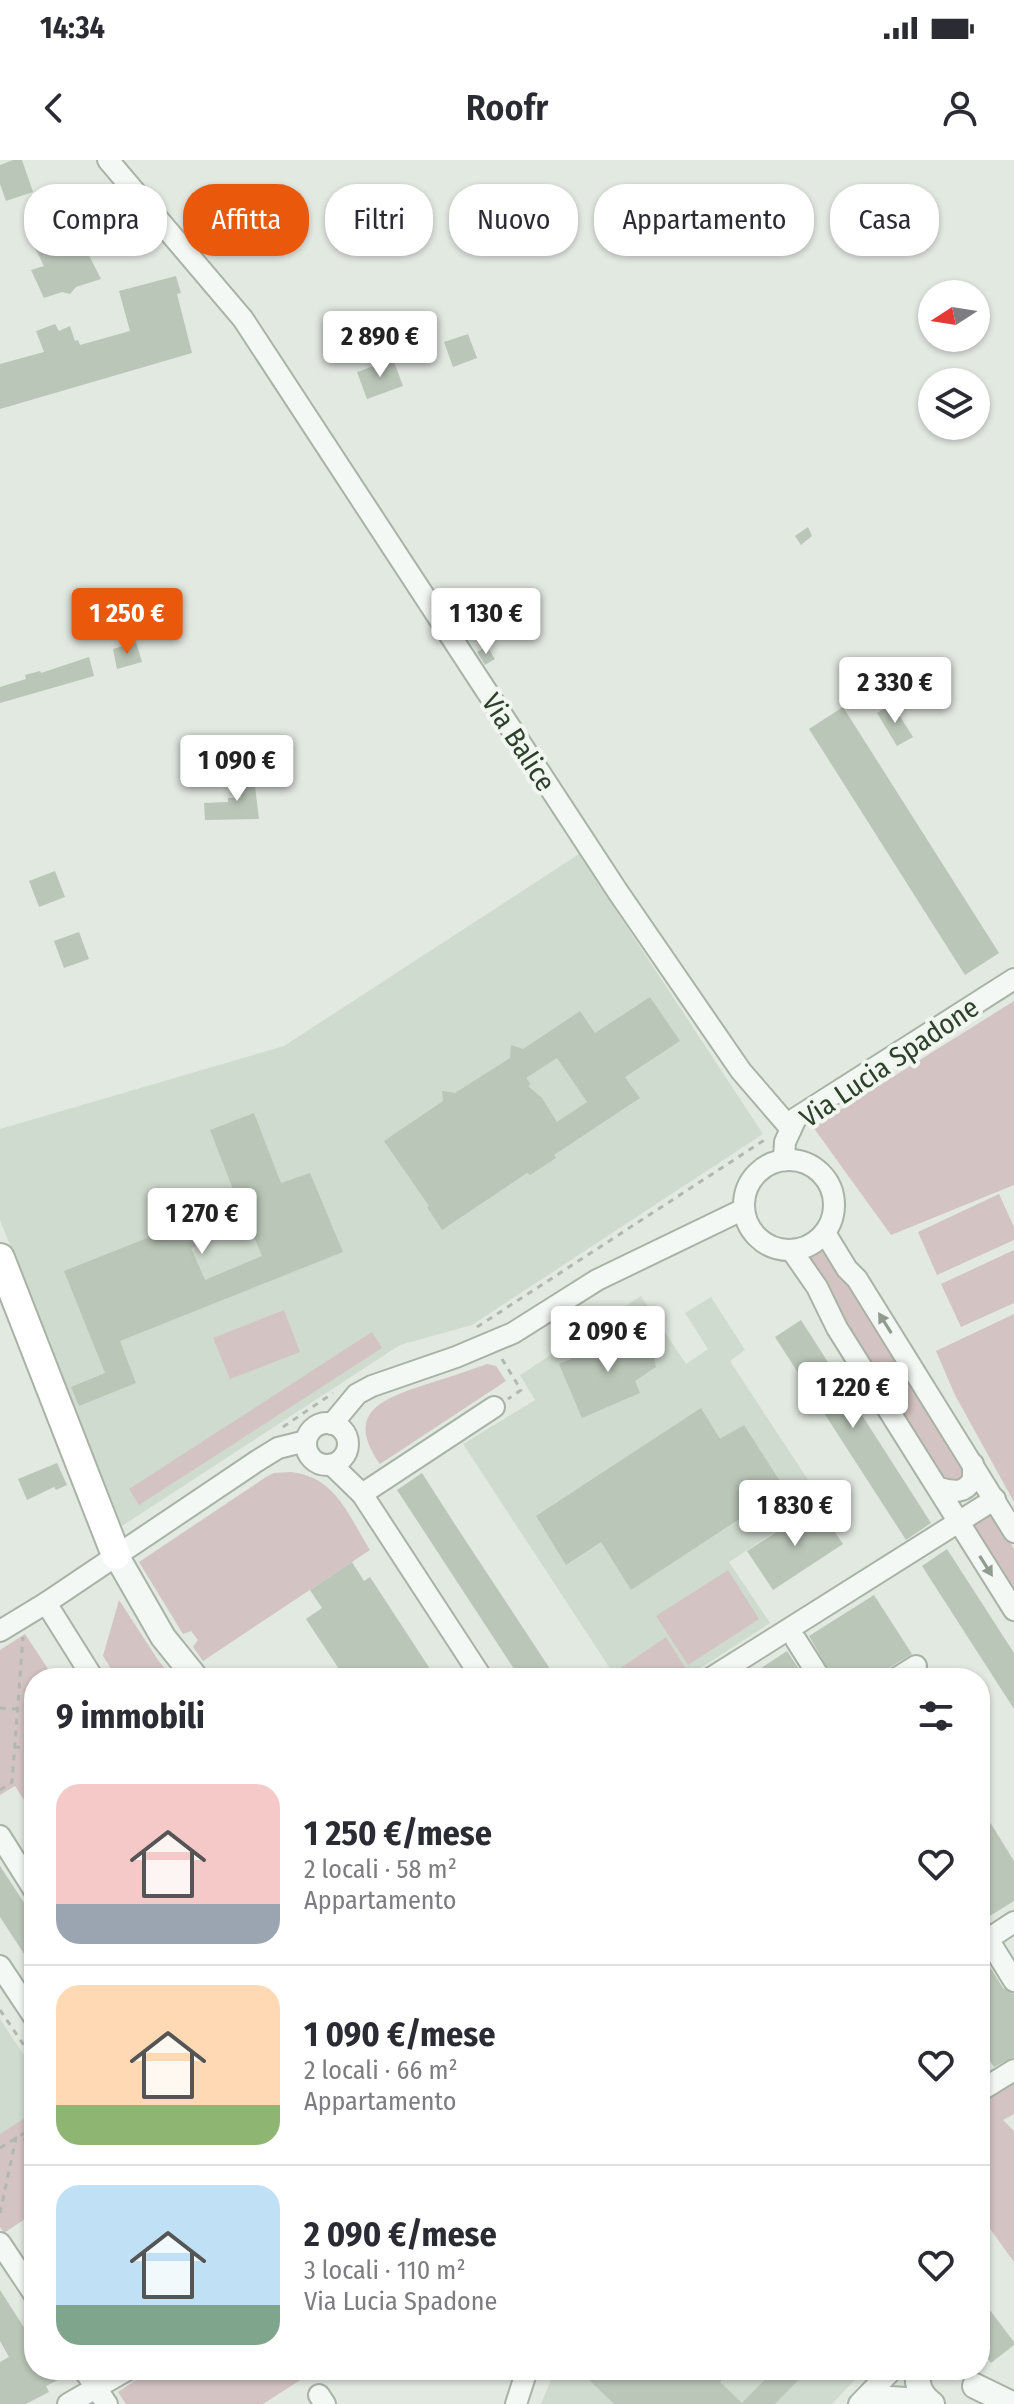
<!DOCTYPE html>
<html lang="it">
<head>
<meta charset="utf-8">
<style>
	:root { --surface:#fff; --page:#f2f2f3; --text:#2b2b33; --muted:#7c7c81; --line:#e1e1e2; --accent:#ea580c }
	body { margin:0; font-family:"Fira Sans Condensed",sans-serif; background:var(--page); color:var(--text); height:100vh; display:flex; flex-direction:column; font-size:30px; white-space:nowrap }
	* { box-sizing:border-box; margin:0 }
	p { font-size:26px; color:var(--muted) }
	.icon { flex:none; width:44px; height:44px; fill:none; stroke:currentColor; stroke-width:2; stroke-linecap:round; stroke-linejoin:round }
	.map { position:relative; flex:1; overflow:hidden }
	.panel { position:absolute; left:24px; top:1508px; width:966px; height:712px; display:flex; flex-direction:column; background:var(--surface); border-radius:32px; box-shadow:0 2px 6px #0004 }
	.panel>* { flex:none }
	.banner { position:absolute; left:24px; top:24px; width:966px; height:72px; display:flex; gap:16px }
	.needle { width:52px; rotate:258deg }
	.controls { position:absolute; left:918px; top:120px; display:grid; gap:16px }
	.controls a { display:grid; place-items:center; width:72px; height:72px; border-radius:50%; background:var(--surface); box-shadow:0 2px 6px #0004; font-size:40px }
	.price { position:absolute; translate:-50% -68px; padding:0 18px; border-radius:8px; background:#fff; color:#222; font-size:26px; line-height:52px; filter:drop-shadow(0 2px 4px #0008) }
	.price::after { content:''; position:absolute; left:50%; top:48px; width:24px; height:18px; margin-left:-12px; background:inherit; clip-path:polygon(0 0,100% 0,50% 100%) }
	.price.on { background:var(--accent); color:#fff }
	ul { padding:0; list-style:none }
	li { display:flex; align-items:center; gap:24px; height:200px; padding:0 32px }
	li+li { border-top:2px solid var(--line) }
	li span { display:grid; place-items:center; flex:none; width:224px; height:160px; border-radius:24px; color:#555 }
	li>.icon { margin-inline-start:auto }
	span .icon { width:96px; height:96px; fill:#fffc; stroke-width:1 }
	li b { font-size:34px }
	h2 { display:flex; justify-content:space-between; align-items:center; height:96px; padding:0 32px; font-size:34px }
	.chip { padding:0 28px; border-radius:32px; background:var(--surface); box-shadow:0 2px 6px #0004; font-size:28px; line-height:72px }
	.chip.on { background:var(--accent); color:#fff }
	.status { display:flex; justify-content:space-between; align-items:center; height:56px; padding:0 40px; background:var(--surface); direction:ltr }
	.status svg { height:22px; fill:currentColor }
	header { display:flex; justify-content:space-between; align-items:center; height:104px; padding:0 32px; background:var(--surface); font-size:36px; font-weight:600 }
	.map>svg:first-child { display:block }
</style>
</head>
<body>
<div class="status"><b>14:34</b><svg viewBox="0 0 49 12"><path d="M0 12V9h3v3zM5 12V6h3v6zM10 12V3h3v9zM15 12V0h3v12zM26 1h20v11H26zM47 4h2v5h-2z"/></svg></div>
<header><svg class="icon" aria-label="back" viewBox="0 0 24 24"><path d="M15 5l-7 7 7 7"/></svg>Roofr<svg class="icon" aria-label="person" viewBox="0 0 24 24"><circle cx="12" cy="8" r="4"/><path d="M4 21q1-7 8-7t8 7"/></svg></header>
<div class="map">
<svg width="1014" height="2244" viewBox="0 0 1014 2244">
	<rect width="100%" height="100%" fill="#e2e9e1"/>
	<!-- built -->
	<g fill="#d0dbcf">
		<polygon points="579,694 763,974 472,1165 400,1185 122,1366 0,1060 0,969 284,886"/>
		<polygon points="641,1136 686,1204 708,1189 685,1153 711,1137 745,1190 730,1201 822,1341 729,1402 770,1463 690,1515 665,1478 613,1513 463,1284 535,1240 520,1215"/>
		<polygon points="0,1859 34,1910 34,1952 0,1974"/>
		<polygon points="555,2210 864,2210 832,2244 541,2244"/>
	</g>
	<!-- green -->
	<g fill="#d3c3c2">
		<polygon points="1014,841 1014,1025 891,1075 813,967"/>
		<polygon points="999,1034 1014,1067 1014,1080 937,1115 918,1072"/>
		<polygon points="826,1088 968,1306 963,1317 952,1321 941,1318 806,1095"/>
		<polygon points="1014,1090 1014,1143 961,1167 941,1124"/>
		<polygon points="284,1150 300,1192 230,1219 213,1178"/>
		<polygon points="1014,1154 1014,1342 955,1235 936,1191"/>
		<polygon points="372,1172 382,1188 139,1345 129,1329"/>
		<path d="M487,1204L496,1206L506,1221L380,1304C344,1252 382,1239 427,1224C447,1218 467,1211 487,1204Z"/>
		<path d="M291,1312C336,1317 348,1355 370,1390L203,1501L193,1487L198,1480L191,1471L183,1474L139,1402L266,1317L274,1313Z"/>
		<polygon points="993,1351 1014,1389 1014,1436 969,1364"/>
		<polygon points="728,1410 759,1459 688,1505 656,1456"/>
		<polygon points="119,1440 158,1500 173,1518 117,1518 103,1496"/>
		<polygon points="25,1474 54,1518 34,1518 34,1643 28,1646 15,1626 0,1635 0,1490"/>
		<polygon points="666,1477 690,1515 685,1518 616,1518 613,1513"/>
		<polygon points="1014,1920 1014,1954 1003,1960 1014,1971 1014,2102 980,2055 980,1952 986,1944 983,1940"/>
		<polygon points="34,1952 34,2053 4,2073 0,2067 0,1974"/>
		<polygon points="151,2210 316,2210 263,2244 126,2244 118,2232"/>
	</g>
	<!-- building -->
	<g fill="#bac6b8" fill-rule="evenodd">
		<polygon points="13,0 22,0 33,32 6,41 0,24 0,5"/>
		<polygon points="70,58 101,119 76,127 70,134 62,132 44,138 31,110 44,106 27,72"/>
		<polygon points="176,116 181,133 177,134 192,193 0,249 0,204 44,192 36,171 55,164 59,171 70,166 75,181 78,180 80,185 130,171 119,131"/>
		<polygon points="468,174 477,198 453,207 444,182"/>
		<polygon points="393,199 403,226 367,239 357,212"/>
		<polygon points="808,367 812,376 801,385 795,376"/>
		<polygon points="136,441 145,447 145,458 122,472 114,444"/>
		<polygon points="136,482 142,502 117,509 113,489"/>
		<polygon points="487,486 495,499 485,505 477,492"/>
		<polygon points="89,497 94,516 0,543 0,527 26,519 25,515 40,511 41,513"/>
		<polygon points="892,544 913,577 897,586 877,553"/>
		<polygon points="843,547 999,793 965,815 809,569"/>
		<polygon points="253,610 259,659 205,660 204,643 228,642 228,638 241,638 239,611"/>
		<polygon points="55,711 65,737 39,747 29,721"/>
		<polygon points="79,772 89,799 64,808 54,781"/>
		<path d="M650,837L680,881L625,917L640,938L554,995L556,998L530,1015L527,1013L442,1070L427,1047L429,1046L384,981L443,941L442,931L455,933L510,898L511,885L523,889L580,851L595,873ZM557,898L587,942L557,962L542,938L528,926L531,924L526,918Z"/>
		<path d="M254,953L281,1023L310,1013L343,1092L120,1181L136,1223L79,1246L71,1227L105,1213L64,1111L238,1042L210,970ZM249,1065L262,1096L205,1120L191,1088Z"/>
		<polygon points="801,1160 931,1363 906,1380 775,1177"/>
		<polygon points="637,1173 652,1189 656,1207 635,1221 640,1233 582,1258 559,1204 618,1180 620,1183"/>
		<polygon points="701,1248 720,1279 744,1265 785,1329 631,1430 601,1382 566,1405 536,1356"/>
		<polygon points="57,1303 67,1325 56,1330 54,1327 27,1340 18,1319"/>
		<polygon points="422,1313 456,1366 556,1518 520,1518 397,1330"/>
		<polygon points="817,1346 843,1384 773,1430 747,1391"/>
		<polygon points="947,1389 1014,1493 1014,1549 922,1406"/>
		<polygon points="352,1402 364,1421 370,1417 436,1518 345,1518 306,1459 322,1448 310,1430"/>
		<polygon points="874,1435 912,1494 889,1508 884,1518 833,1518 809,1476"/>
		<polygon points="787,1491 805,1518 746,1518 784,1493"/>
		<polygon points="980,1646 1014,1701 1014,1741 980,1762"/>
		<polygon points="0,1706 34,1758 34,1809 0,1757"/>
		<polygon points="980,1791 1003,1828 1014,1834 1014,1897 994,1907 980,1886"/>
		<polygon points="0,2130 34,2183 34,2210 55,2210 60,2219 46,2226 49,2232 26,2244 0,2244 0,2202 9,2197 0,2181"/>
		<polygon points="980,2137 1014,2182 1014,2185 991,2203 980,2188"/>
		<polygon points="596,2210 732,2210 720,2222 742,2243 774,2210 808,2210 775,2244 614,2244 587,2218"/>
	</g>
	<g fill="none" stroke-linecap="round" stroke-linejoin="round">
		<!-- minor casing -->
		<g stroke="#a8b3a6" stroke-width="24">
			<g id="minor">
				<polyline points="108,0 243,159 618,732 741,911 791,969"/>
				<polyline points="784,998 785,982 796,958 1014,819"/>
				<circle cx="789" cy="1045" r="45"/>
				<polyline points="825,1073 847,1109 857,1119 1014,1372"/>
				<polyline points="792,1091 817,1127 837,1168 1014,1450"/>
				<circle cx="327" cy="1284" r="21"/>
				<polyline points="332,1264 357,1234 372,1226 456,1197 513,1173 597,1120 744,1049"/>
				<polyline points="332,1305 362,1334 482,1518"/>
				<path d="M939,1328C954,1332 965,1334 973,1319V1304"/>
				<polyline points="362,1334 494,1247"/>
				<polyline points="0,1471 46,1443"/>
				<polyline points="796,1480 820,1518"/>
				<polyline points="93,1518 46,1443 257,1301 278,1288 306,1281"/>
				<polyline points="711,1518 995,1339"/>
				<polyline points="897,1518 916,1506"/>
				<polyline points="0,1676 34,1730"/>
				<polyline points="1014,1762 988,1779 1014,1821"/>
				<polyline points="0,1806 34,1857"/>
				<polyline points="980,1931 1014,1910"/>
				<polyline points="0,2083 34,2134"/>
				<polyline points="84,2210 107,2244"/>
				<polyline points="319,2235 325,2244"/>
				<polyline points="68,2244 127,2210"/>
				<polyline points="516,2244 527,2210"/>
				<polyline points="859,2244 892,2210"/>
				<polyline points="870,2244 889,2237 926,2239"/>
			</g>
		</g>
		<!-- tertiary casing -->
		<g stroke="#a8b3a6" stroke-width="28">
			<g id="tertiary">
				<polyline points="116,1395 163,1477 196,1518"/>
				<path d="M918,2210C916,2225 920,2235 932,2244"/>
				<polyline points="975,2226 1012,2244"/>
			</g>
		</g>
		<!-- secondary casing -->
		<g stroke="#a8b3a6" stroke-width="32">
			<polyline id="secondary" points="0,1098 116,1395"/>
		</g>
		<!-- path -->
		<g stroke="#b0b9af" stroke-width="3" stroke-dasharray="6 6" stroke-linecap="butt">
			<polyline points="477,1167 766,979"/>
			<polyline points="502,1199 521,1230 508,1239"/>
			<polyline points="283,1267 333,1233"/>
			<polyline points="0,1548 17,1549"/>
			<polyline points="14,1587 34,1589"/>
			<polyline points="0,1630 12,1622 23,1477"/>
			<polyline points="0,1850 34,1900"/>
			<polyline points="0,1988 34,1967"/>
			<polyline points="0,2053 16,1978 34,1981"/>
		</g>
		<!-- minor -->
		<use href="#minor" stroke="#f4f8f4" stroke-width="20"/>
		<!-- tertiary -->
		<use href="#tertiary" stroke="#f4f8f4" stroke-width="24"/>
		<!-- secondary -->
		<use href="#secondary" stroke="#fff" stroke-width="28"/>
	</g>
	<!-- one-way arrows -->
	<defs><path id="oneway-solid" d="M-6-.8H1V-3.2L6.5 0L1 3.2V.8H-6Z" transform="scale(2)"/></defs>
	<g fill="#909c8f">
		<use href="#oneway-solid" transform="translate(885 1163) rotate(-122)"/>
		<use href="#oneway-solid" transform="translate(986 1406) rotate(58)"/>
	</g>
	<g text-anchor="middle" stroke-width="8" stroke-linejoin="round" paint-order="stroke">
		<!-- street labels -->
		<g font-size="28" fill="#2c402a" stroke="#f1f7f0">
			<text transform="translate(519 582) rotate(57)" y="10">Via Balice</text>
			<text transform="translate(889 902) rotate(-34)" y="10">Via Lucia Spadone</text>
		</g>
	</g>
</svg>
<div class="controls">
<a><svg class="needle" viewBox="-14 -14 28 28"><path d="M0-13l5 13h-10z" fill="#e53935"/><path d="M0 13l5-13h-10z" fill="#7c7c81"/></svg></a>
<a><svg class="icon" aria-label="layers" viewBox="0 0 24 24"><path d="M12 4l9 5-9 5-9-5zM3 14l9 5 9-5"/></svg></a>
</div>
<b class="price" style="left:380px;top:219px">2 890 €</b>
<b class="price on" style="left:127px;top:496px">1 250 €</b>
<b class="price" style="left:486px;top:496px">1 130 €</b>
<b class="price" style="left:895px;top:565px">2 330 €</b>
<b class="price" style="left:237px;top:643px">1 090 €</b>
<b class="price" style="left:202px;top:1096px">1 270 €</b>
<b class="price" style="left:608px;top:1214px">2 090 €</b>
<b class="price" style="left:853px;top:1270px">1 220 €</b>
<b class="price" style="left:795px;top:1388px">1 830 €</b>
<div class="banner">
<a class="chip">Compra</a>
<a class="chip on">Affitta</a>
<a class="chip">Filtri</a>
<a class="chip">Nuovo</a>
<a class="chip">Appartamento</a>
<a class="chip">Casa</a>
</div>
<section class="panel">
<h2>9 immobili<svg class="icon" aria-label="filters" viewBox="0 0 24 24"><path d="M4 7h16M4 17h16"/><circle cx="9" cy="7" r="2"/><circle cx="15" cy="17" r="2"/></svg></h2>
<ul>
<li><span style="background:linear-gradient(#f6c9c9 75%,#9aa5b1 0)"><svg class="icon" aria-label="home" viewBox="0 0 24 24"><path d="M3 11l9-7 9 7M6 9v11h12V9"/></svg></span><div><b>1 250 €/mese</b><p>2 locali · 58 m²</p><p>Appartamento</p></div><svg class="icon" aria-label="heart" viewBox="0 0 24 24"><path d="M12 20l-8-8c-3-5 5-10 8-4 3-6 11-1 8 4z"/></svg></li>
<li><span style="background:linear-gradient(#ffd9b3 75%,#8fb573 0)"><svg class="icon" aria-label="home" viewBox="0 0 24 24"><path d="M3 11l9-7 9 7M6 9v11h12V9"/></svg></span><div><b>1 090 €/mese</b><p>2 locali · 66 m²</p><p>Appartamento</p></div><svg class="icon" aria-label="heart" viewBox="0 0 24 24"><path d="M12 20l-8-8c-3-5 5-10 8-4 3-6 11-1 8 4z"/></svg></li>
<li><span style="background:linear-gradient(#bfe0f5 75%,#7fa58c 0)"><svg class="icon" aria-label="home" viewBox="0 0 24 24"><path d="M3 11l9-7 9 7M6 9v11h12V9"/></svg></span><div><b>2 090 €/mese</b><p>3 locali · 110 m²</p><p>Via Lucia Spadone</p></div><svg class="icon" aria-label="heart" viewBox="0 0 24 24"><path d="M12 20l-8-8c-3-5 5-10 8-4 3-6 11-1 8 4z"/></svg></li>
</ul>
</section>
</div>
</body>
</html>
